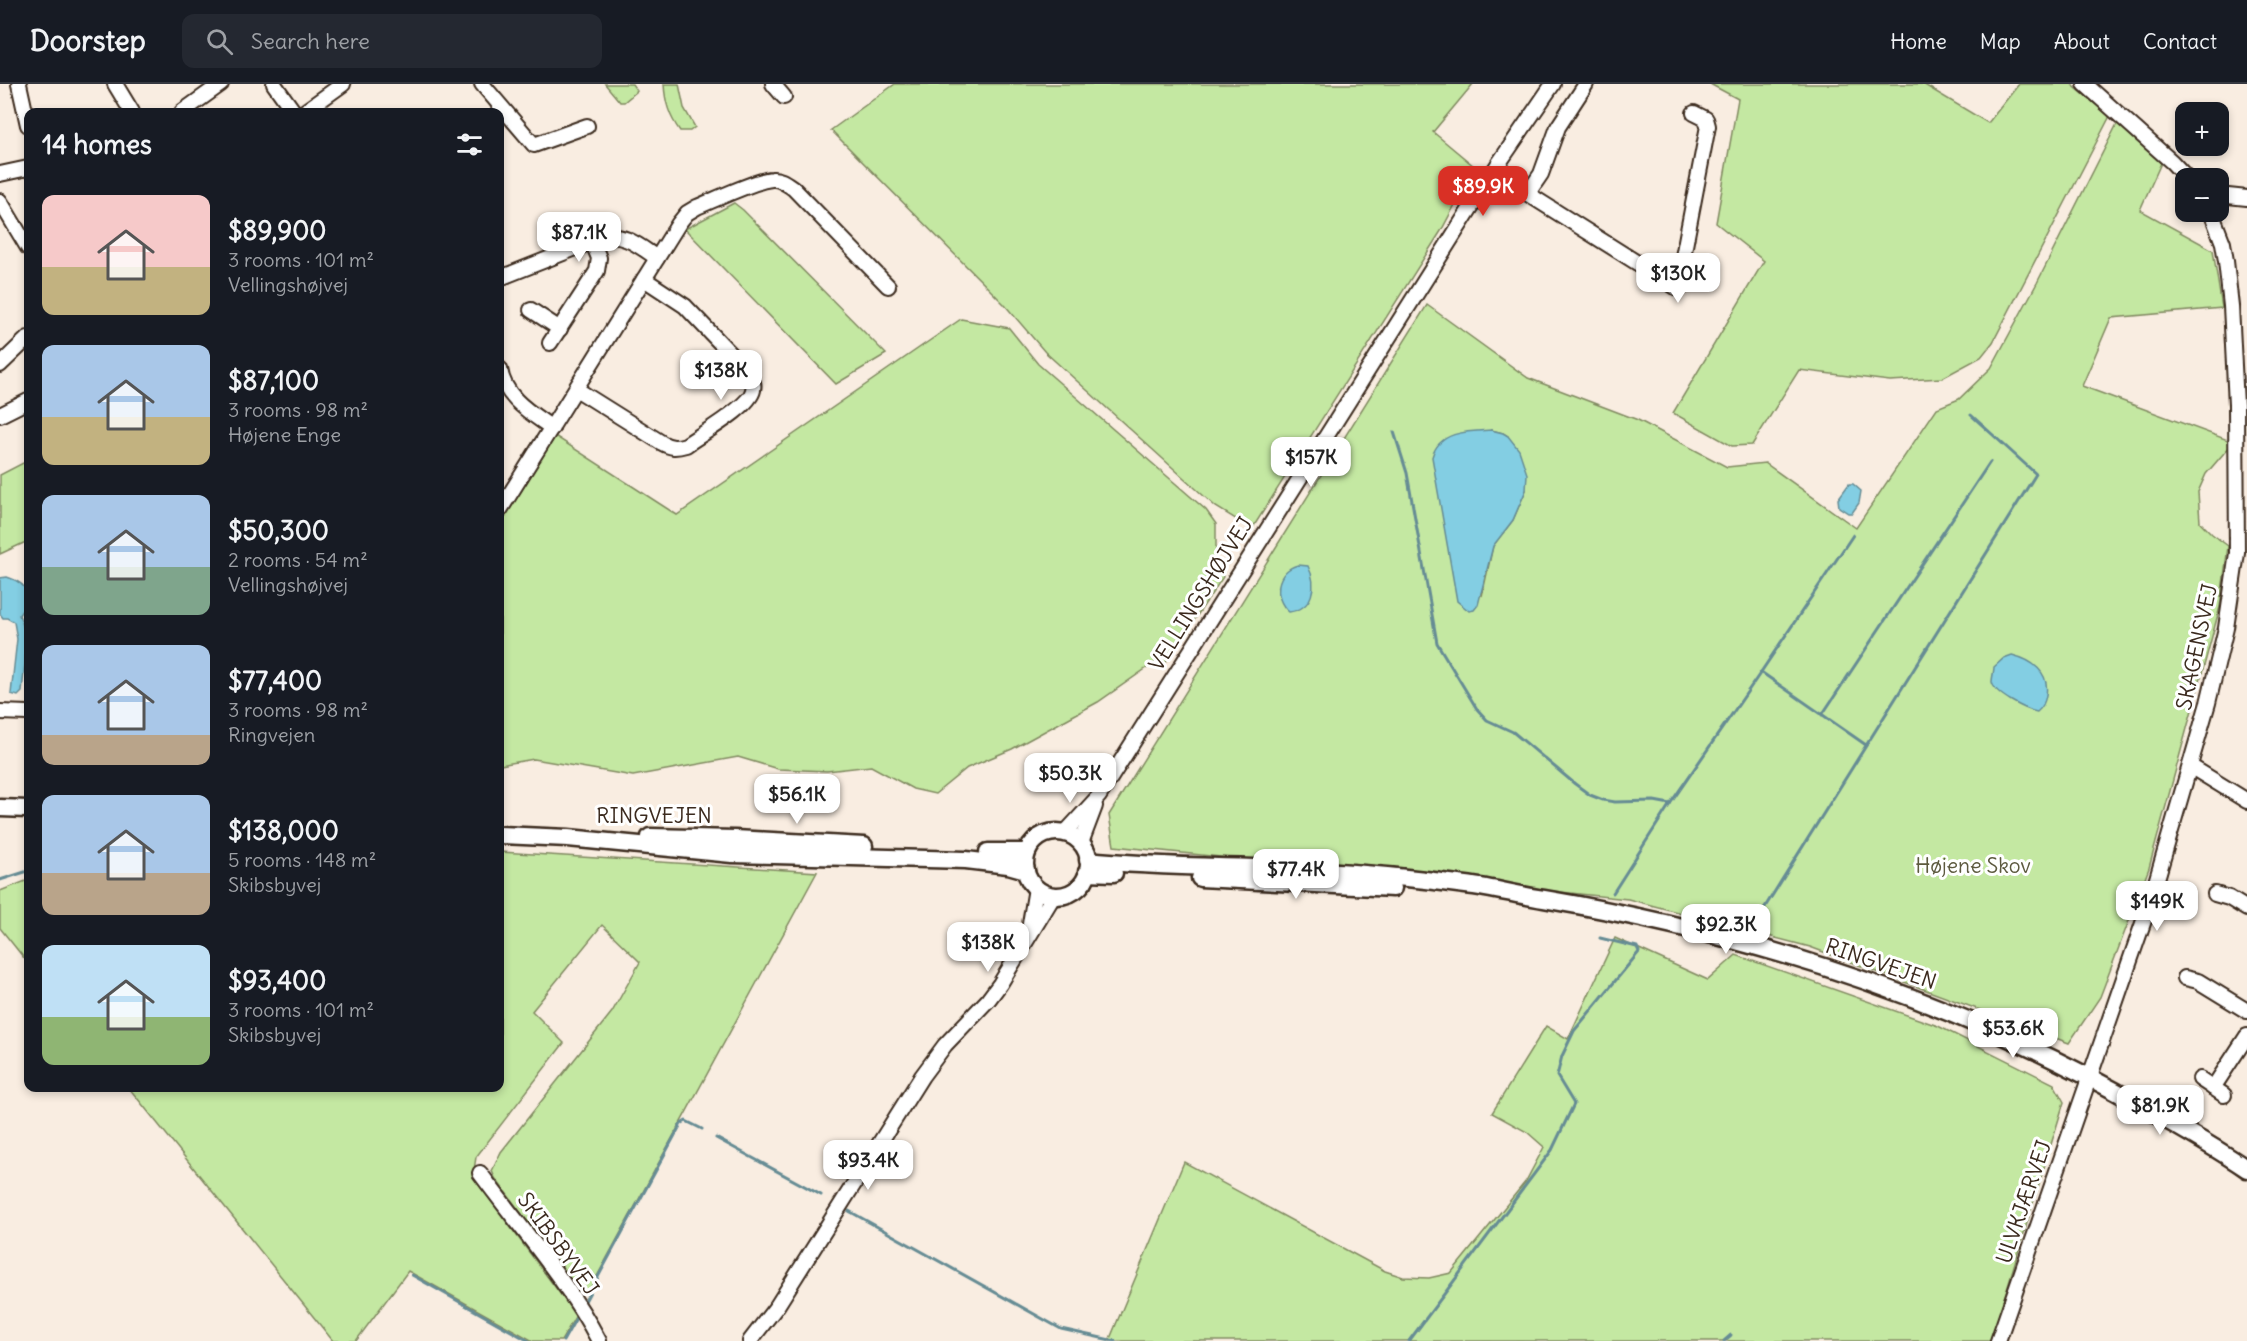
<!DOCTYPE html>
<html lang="en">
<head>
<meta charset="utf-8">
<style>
	:root { --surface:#171b24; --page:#242831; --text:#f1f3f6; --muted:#9ea1a6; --line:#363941; --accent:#d93025 }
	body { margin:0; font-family:Delius,sans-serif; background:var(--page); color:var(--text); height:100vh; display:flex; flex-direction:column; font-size:22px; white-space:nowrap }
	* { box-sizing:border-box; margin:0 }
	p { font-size:20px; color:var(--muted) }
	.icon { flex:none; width:33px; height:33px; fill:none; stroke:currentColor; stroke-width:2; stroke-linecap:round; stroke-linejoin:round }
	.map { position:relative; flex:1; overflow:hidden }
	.side { position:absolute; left:24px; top:24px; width:480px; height:984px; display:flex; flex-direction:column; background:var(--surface); border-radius:12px; box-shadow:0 3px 9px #0003 }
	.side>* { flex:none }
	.buttons { position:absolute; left:2175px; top:18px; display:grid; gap:12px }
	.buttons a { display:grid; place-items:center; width:54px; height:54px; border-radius:12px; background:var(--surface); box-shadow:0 3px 9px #0003; font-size:30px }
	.price { position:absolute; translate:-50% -51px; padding:0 14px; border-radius:12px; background:#fff; color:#222; font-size:20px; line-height:39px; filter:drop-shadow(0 2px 3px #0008) }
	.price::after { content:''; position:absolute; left:50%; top:36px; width:18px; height:14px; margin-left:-9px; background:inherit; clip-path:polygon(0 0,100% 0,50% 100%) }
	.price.current { background:var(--accent); color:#fff }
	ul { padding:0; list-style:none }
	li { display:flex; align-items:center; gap:18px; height:150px; padding:0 18px }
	li span { display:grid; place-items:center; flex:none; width:168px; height:120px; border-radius:12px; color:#555 }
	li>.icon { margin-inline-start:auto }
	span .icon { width:72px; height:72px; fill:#fffc; stroke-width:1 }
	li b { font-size:26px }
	h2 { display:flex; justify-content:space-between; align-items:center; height:72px; padding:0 18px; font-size:26px }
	header { display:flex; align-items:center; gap:36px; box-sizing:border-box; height:84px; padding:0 30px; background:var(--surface); border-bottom:2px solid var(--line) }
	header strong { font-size:28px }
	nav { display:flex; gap:33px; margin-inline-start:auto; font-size:21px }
	.search { width:420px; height:54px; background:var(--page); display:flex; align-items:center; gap:15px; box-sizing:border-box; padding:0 21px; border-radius:12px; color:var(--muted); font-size:22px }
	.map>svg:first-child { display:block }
</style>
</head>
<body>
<header>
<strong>Doorstep</strong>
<div class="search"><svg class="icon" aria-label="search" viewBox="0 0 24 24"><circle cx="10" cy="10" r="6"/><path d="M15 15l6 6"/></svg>Search here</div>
<nav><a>Home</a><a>Map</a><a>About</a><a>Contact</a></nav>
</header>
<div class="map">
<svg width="2247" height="1257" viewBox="0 0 2247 1257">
	<rect width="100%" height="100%" fill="#f9ede1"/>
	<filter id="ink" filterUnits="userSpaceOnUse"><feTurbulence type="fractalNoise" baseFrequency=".0167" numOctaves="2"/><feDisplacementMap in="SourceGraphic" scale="12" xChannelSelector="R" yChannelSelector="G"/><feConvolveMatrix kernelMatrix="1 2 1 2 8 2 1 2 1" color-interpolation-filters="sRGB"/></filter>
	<g filter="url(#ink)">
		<!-- green -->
		<g fill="#c4e8a2" stroke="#808960" stroke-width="1.5" fill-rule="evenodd">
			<polygon points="605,0 632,0 637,7 624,18 620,18"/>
			<path d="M664,0H679L684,24L695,43L690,47H680C669,32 665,18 664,0Z"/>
			<polygon points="895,0 1473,0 1433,48 1475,83 1441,147 1252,445 1216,423 1045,268 1004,220 831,46"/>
			<polygon points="1710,0 1923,0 1988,39 2019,0 2071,0 2110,32 1993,258 1981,273 1942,294 1890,297 1799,286 1752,361 1732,362 1673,329 1764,177 1716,139 1738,15"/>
			<path d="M2118,38L2161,79L2140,126L2213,166L2222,224L2111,234L2082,302L2228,356L2230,362L2206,390L2198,408L2200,438L2212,450L2228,462L2220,523L2149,784L2100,913L2069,959L1810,863L1628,815L1114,762L1109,731L1427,221L1528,294L1638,336L1727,383L1765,379L1856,444L1937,324L1959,315L1991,284L2037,199ZM1491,346L1503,349L1508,352L1526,406L1513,436L1493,462L1482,512Z"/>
			<polygon points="734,119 743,126 886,270 836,300 685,145"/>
			<polygon points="961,235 1009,244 1038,280 1206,426 1216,440 1216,473 1223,493 1166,578 1157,577 1098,618 1012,665 967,684 935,710 913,705 871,682 827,687 778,685 738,673 633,692 534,675 500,681 500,441 555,352 677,431"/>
			<polygon points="23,379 28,381 28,457 0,470 0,391"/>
			<polygon points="500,768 817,788 589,1207 580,1208 495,1094 492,1087 501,1068 612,928 640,878 602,841 532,927 564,959 476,1073 473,1093 576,1231 561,1257 533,1257 408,1187 356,1257 333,1257 129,1004 500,1004"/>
			<polygon points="28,796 28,879 0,844 0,807"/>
			<polygon points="1615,854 1708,896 1736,871 1938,942 2054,1000 2064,1018 1991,1257 1109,1257 1184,1078 1385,1187 1403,1193 1429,1194 1451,1189 1526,1097 1544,1063 1527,1048 1492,1029 1546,942 1568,955"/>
		</g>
		<!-- water -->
		<g fill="#83cee3" stroke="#668c94" stroke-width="1.5">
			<path d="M1491,346L1503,349L1508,352L1519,366L1527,390L1526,406L1519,422L1513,436L1493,462L1478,521L1474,526L1469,527L1457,517L1432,373C1439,347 1468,347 1491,346Z"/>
			<polygon points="1849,400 1853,400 1861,407 1859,419 1852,429 1848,429 1839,423 1838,415"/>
			<path d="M1298,481L1308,482C1318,502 1313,525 1289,528C1272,513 1276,487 1298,481Z"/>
			<path d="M7,493C29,500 33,512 19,531C31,555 24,582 22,608L18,612L11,610L17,555L14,538L7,534H3L0,530V494Z"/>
			<path d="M2012,571C2032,576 2050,588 2046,611C2045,618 2042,624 2037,628C2026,626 1994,610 1992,598C1992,594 1994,587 1994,583L2004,574Z"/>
		</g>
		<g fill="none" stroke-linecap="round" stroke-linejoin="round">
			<!-- stream -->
			<g stroke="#668c94" stroke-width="3">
				<polyline points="1394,348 1407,389 1437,559 1477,625 1487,636 1513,648 1575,700 1590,711 1603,716 1615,718 1654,717 1670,720"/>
				<polyline points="1761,588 1853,451"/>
				<polyline points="1822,631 1990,378"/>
				<polyline points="0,796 28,787"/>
				<polyline points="1613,809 1670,720 1761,588 1866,661"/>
				<polyline points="1755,839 2036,390 1971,331"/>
				<polyline points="716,1054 821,1111"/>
				<polyline points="849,1127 1061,1245 1115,1257"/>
				<polyline points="412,1191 529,1257"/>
				<polyline points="585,1217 681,1040 686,1037 702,1045"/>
				<polyline points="563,1257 576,1234"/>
				<polyline points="1409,1257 1552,1066 1574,1020 1557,992 1562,972 1574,947 1639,868 1637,863 1600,854"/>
				<polyline points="1724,1257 1731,1251"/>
			</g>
			<!-- minor casing -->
			<g stroke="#3b2a1e" stroke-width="18">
				<g id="minor">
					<polyline points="19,0 28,41"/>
					<polyline points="115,0 132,28"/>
					<polyline points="274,0 294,28"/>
					<polyline points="482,0 534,61 587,42"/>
					<polyline points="773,0 784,13"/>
					<polyline points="2085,0 2172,78 2187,94"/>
					<polyline points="182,28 221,0"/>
					<polyline points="304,28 343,0"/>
					<polyline points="1493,88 1677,204 1708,42 1706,35 1694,29"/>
					<polyline points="0,90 28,84"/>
					<polyline points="1528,109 1541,90 1558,43 1586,0"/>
					<polyline points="2218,114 2228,112 2247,114"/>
					<polyline points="0,117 28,164"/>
					<path d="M500,194L601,154C624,148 639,162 657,174"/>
					<polyline points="531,226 560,245"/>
					<polyline points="550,259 597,187 599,174 592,157"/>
					<polyline points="0,281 28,254"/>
					<path d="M500,285C504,314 531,329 552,344"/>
					<path d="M576,305L662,359C671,364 676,364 686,361C701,350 750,323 753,306C755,299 751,294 748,288L685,222L644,195"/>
					<polyline points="0,331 28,317"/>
					<path d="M500,426L679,139L687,129L697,123C714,116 756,96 772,95C780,94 787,100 793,104L888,202"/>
					<polyline points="0,628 28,629"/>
					<polyline points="2190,682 2247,717"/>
					<polyline points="1065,749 1099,712 1499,79 1553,0"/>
					<polyline points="1081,759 1095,722"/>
					<polyline points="2215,810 2229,814 2247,825"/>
					<polyline points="1029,846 1036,804"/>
					<polyline points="2185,894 2198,897 2247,927"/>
					<polyline points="2200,995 2224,1011"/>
					<polyline points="2213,1004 2247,952"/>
					<path d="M480,1089C519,1142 569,1199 599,1257"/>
					<polyline points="750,1257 777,1222 922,992 945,961 988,916 1000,900 1054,811"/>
					<polyline points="1998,1257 2150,819 2208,619 2226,544 2237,469 2236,321 2231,222 2226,177 2223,159 2211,128"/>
				</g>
			</g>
			<!-- major casing -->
			<g stroke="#3b2a1e" stroke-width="21">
				<g id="major">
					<polyline points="0,724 28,725"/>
					<circle cx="1057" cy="780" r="32"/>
					<polyline points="500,751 568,754 732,770 966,776 1008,781 1026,786"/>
					<polyline points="650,753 735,755 864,762"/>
					<polyline points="988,768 1027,768"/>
					<path d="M1088,776C1161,784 1234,782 1308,786C1361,789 1414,794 1466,801C1492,804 1518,811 1544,815C1756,851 1961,918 2147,1025C2181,1044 2215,1063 2247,1085"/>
					<polyline points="1087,788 1114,789"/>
					<polyline points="1200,794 1393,804"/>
				</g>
			</g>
			<!-- minor -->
			<use href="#minor" stroke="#fff" stroke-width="14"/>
			<!-- major -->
			<use href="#major" stroke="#fff" stroke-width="16"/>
		</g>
	</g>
	<g text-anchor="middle" stroke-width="6" stroke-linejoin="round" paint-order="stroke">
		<!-- street labels -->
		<g font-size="21" fill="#3b2a1e" stroke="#fff">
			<text transform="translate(1201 510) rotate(-58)" y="7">VELLINGSHØJVEJ</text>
			<text transform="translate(2197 563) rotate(-78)" y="7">SKAGENSVEJ</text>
			<text x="654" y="739">RINGVEJEN</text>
			<text transform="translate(1881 880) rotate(19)" y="7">RINGVEJEN</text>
			<text transform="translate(2024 1118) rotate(-71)" y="7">ULVKJÆRVEJ</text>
			<text transform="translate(558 1160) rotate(54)" y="7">SKIBSBYVEJ</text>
		</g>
		<!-- park labels -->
		<g font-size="21" fill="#5d5a3f" stroke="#fff">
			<text x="1973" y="789">Højene Skov</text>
		</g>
	</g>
</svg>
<div class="buttons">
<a>+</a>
<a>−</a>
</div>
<b class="price current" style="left:1483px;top:133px">$89.9K</b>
<b class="price" style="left:579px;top:179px">$87.1K</b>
<b class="price" style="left:1678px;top:220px">$130K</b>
<b class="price" style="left:721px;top:317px">$138K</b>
<b class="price" style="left:1311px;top:404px">$157K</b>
<b class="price" style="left:1070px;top:720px">$50.3K</b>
<b class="price" style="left:797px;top:741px">$56.1K</b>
<b class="price" style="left:1296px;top:816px">$77.4K</b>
<b class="price" style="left:2157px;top:848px">$149K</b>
<b class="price" style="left:1726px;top:871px">$92.3K</b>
<b class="price" style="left:988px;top:889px">$138K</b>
<b class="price" style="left:2013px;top:975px">$53.6K</b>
<b class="price" style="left:2160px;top:1052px">$81.9K</b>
<b class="price" style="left:868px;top:1107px">$93.4K</b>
<section class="side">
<h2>14 homes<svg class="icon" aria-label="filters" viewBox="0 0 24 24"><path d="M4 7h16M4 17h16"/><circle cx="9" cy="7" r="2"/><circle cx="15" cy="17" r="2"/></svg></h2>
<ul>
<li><span style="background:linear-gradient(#f6c9c9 60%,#c2b280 0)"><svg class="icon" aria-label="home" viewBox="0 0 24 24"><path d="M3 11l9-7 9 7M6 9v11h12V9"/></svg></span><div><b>$89,900</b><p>3 rooms · 101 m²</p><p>Vellingshøjvej</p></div></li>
<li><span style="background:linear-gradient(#a9c7e8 60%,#c2b280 0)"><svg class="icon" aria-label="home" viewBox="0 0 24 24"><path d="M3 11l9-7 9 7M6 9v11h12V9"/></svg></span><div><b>$87,100</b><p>3 rooms · 98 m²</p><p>Højene Enge</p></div></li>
<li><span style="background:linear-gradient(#a9c7e8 60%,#7fa58c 0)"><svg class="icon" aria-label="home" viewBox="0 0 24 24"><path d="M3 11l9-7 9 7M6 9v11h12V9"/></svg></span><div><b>$50,300</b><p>2 rooms · 54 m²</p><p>Vellingshøjvej</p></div></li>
<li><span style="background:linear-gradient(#a9c7e8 75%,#b9a48a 0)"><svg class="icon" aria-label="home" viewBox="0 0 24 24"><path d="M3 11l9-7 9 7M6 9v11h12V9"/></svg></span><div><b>$77,400</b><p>3 rooms · 98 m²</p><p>Ringvejen</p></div></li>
<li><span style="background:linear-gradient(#a9c7e8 65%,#b9a48a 0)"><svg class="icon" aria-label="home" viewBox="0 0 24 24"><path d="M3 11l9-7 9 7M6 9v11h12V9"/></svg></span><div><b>$138,000</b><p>5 rooms · 148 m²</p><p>Skibsbyvej</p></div></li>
<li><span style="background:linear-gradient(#bfe0f5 60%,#8fb573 0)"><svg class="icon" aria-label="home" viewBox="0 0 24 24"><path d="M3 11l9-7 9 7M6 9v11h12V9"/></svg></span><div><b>$93,400</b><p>3 rooms · 101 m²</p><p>Skibsbyvej</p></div></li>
</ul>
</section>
</div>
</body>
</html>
